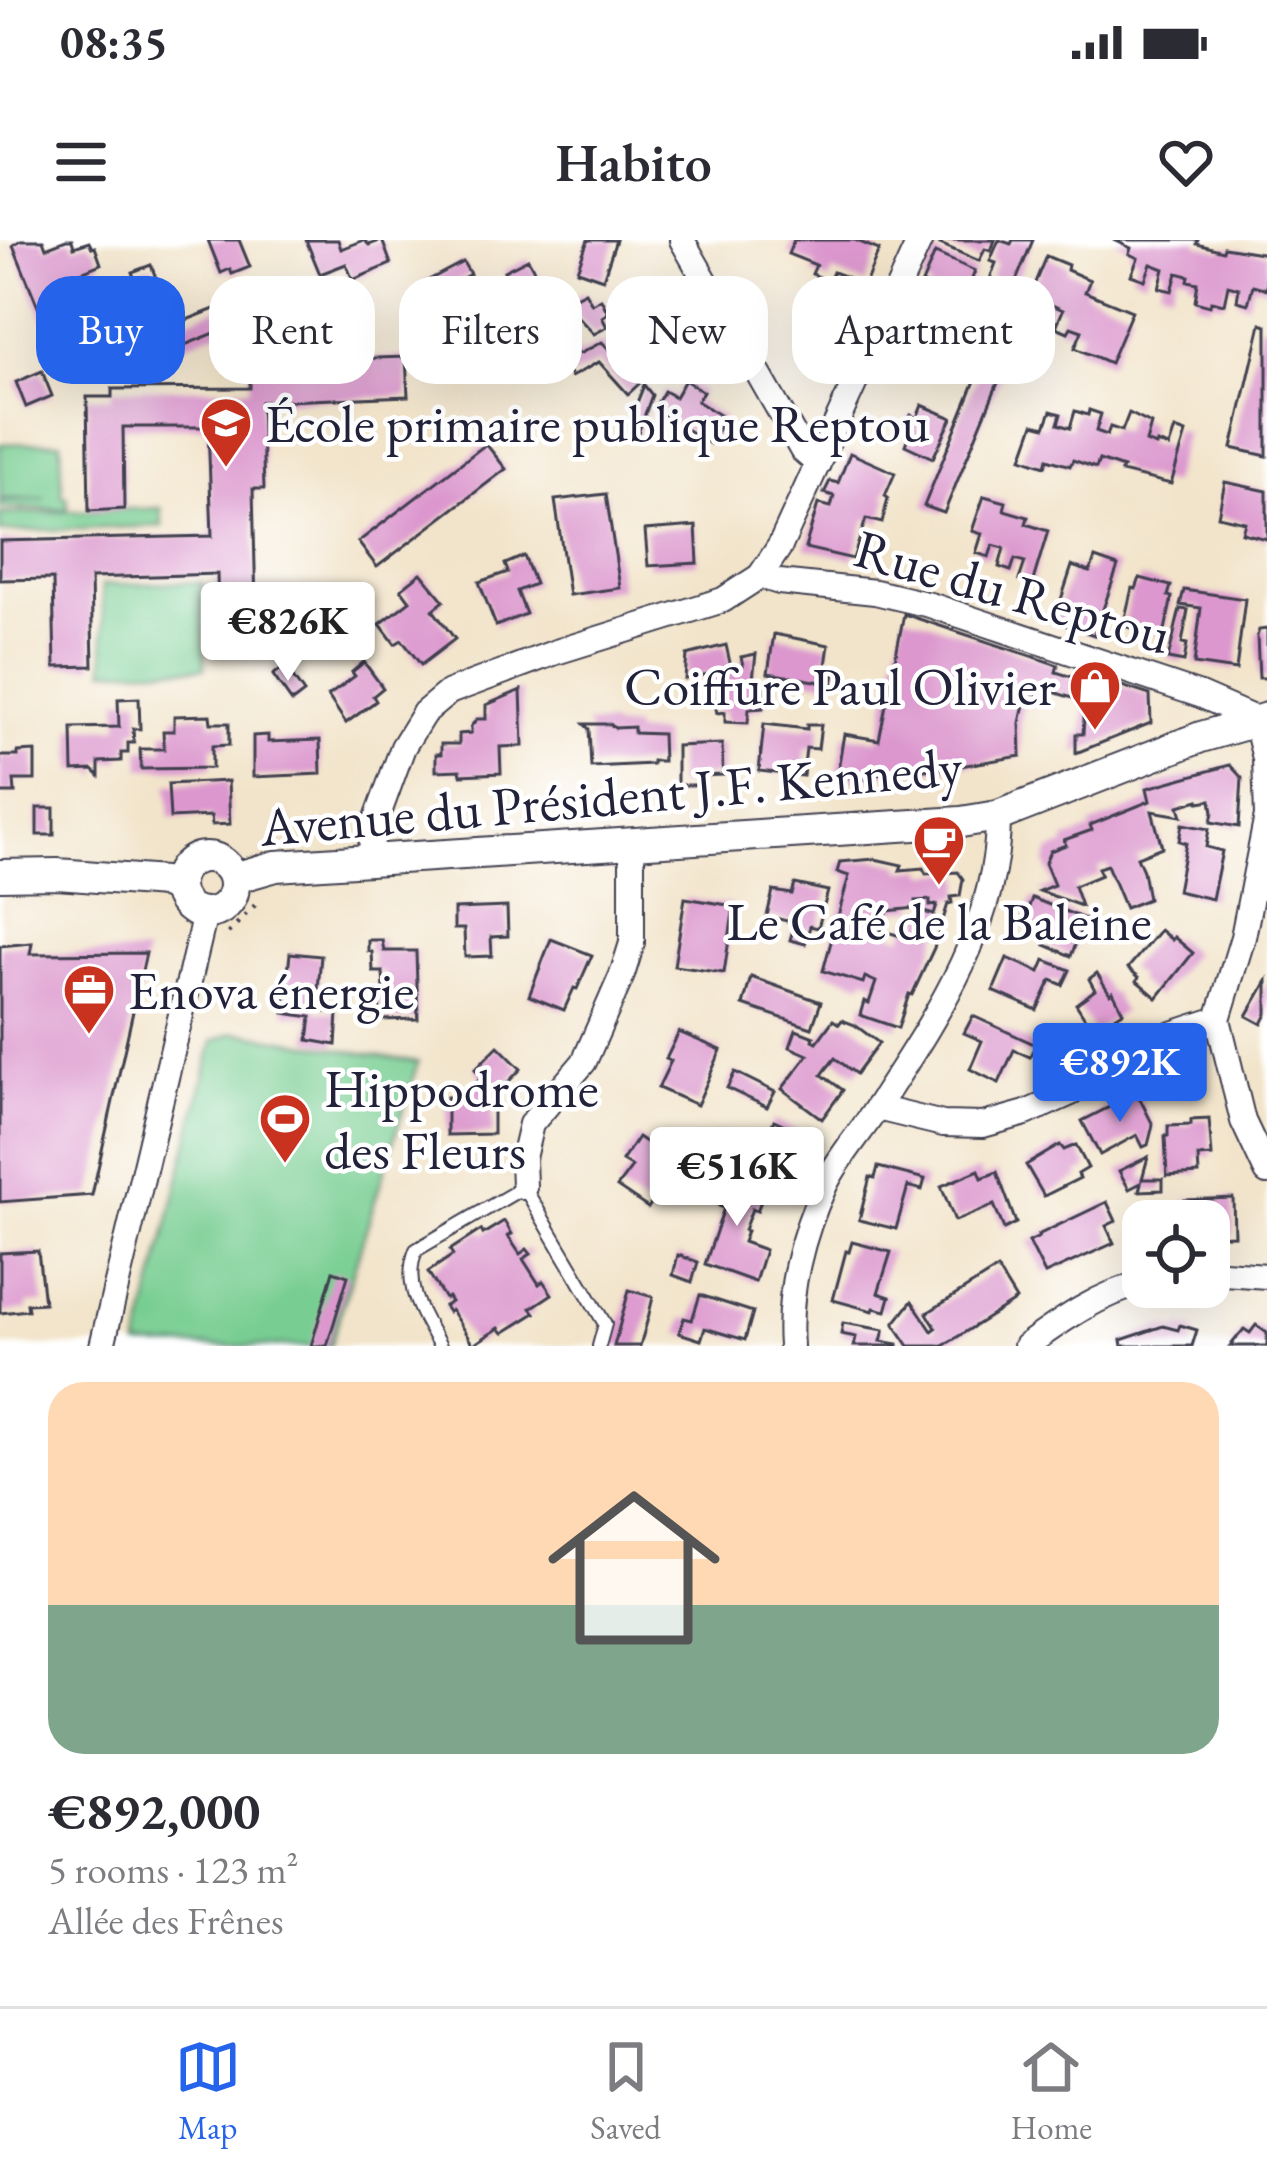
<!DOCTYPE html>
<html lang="en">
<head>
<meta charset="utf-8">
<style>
	:root { --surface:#fff; --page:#f2f2f3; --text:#2b2b33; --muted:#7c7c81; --line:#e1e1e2; --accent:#2563eb }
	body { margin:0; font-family:"EB Garamond",serif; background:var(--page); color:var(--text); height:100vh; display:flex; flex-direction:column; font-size:45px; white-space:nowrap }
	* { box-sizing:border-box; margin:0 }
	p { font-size:39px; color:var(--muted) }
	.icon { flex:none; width:66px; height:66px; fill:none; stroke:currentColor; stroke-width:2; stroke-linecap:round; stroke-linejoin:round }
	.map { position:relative; height:1106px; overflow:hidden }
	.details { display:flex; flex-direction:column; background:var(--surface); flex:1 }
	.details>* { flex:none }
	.hud { position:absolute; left:36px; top:36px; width:1197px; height:108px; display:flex; gap:24px }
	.controls { position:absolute; left:1122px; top:960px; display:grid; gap:24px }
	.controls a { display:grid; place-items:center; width:108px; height:108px; border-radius:24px; background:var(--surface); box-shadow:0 12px 48px #0002; font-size:60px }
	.price { position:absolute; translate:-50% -102px; padding:0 27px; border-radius:12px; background:#fff; color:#222; font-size:39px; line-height:78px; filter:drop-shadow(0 3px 6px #0008) }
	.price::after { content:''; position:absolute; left:50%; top:72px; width:36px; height:27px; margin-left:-18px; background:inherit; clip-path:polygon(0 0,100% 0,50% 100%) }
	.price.on { background:var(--accent); color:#fff }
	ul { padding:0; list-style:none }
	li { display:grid; align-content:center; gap:24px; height:636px; padding:0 48px }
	li span { display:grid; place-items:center; height:372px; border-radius:36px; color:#555 }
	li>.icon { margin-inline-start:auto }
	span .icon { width:216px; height:216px; fill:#fffc; stroke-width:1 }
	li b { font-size:51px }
	.tag { padding:0 42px; border-radius:36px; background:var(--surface); box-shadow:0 12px 48px #0002; font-size:42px; line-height:108px }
	.tag.on { background:var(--accent); color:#fff }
	.status { display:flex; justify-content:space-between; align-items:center; height:84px; padding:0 60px; background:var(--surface); direction:ltr }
	.status svg { height:33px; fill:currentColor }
	header { display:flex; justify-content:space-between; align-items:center; height:156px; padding:0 48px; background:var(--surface); font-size:54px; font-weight:600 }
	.tab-bar { display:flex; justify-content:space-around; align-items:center; height:168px; border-top:3px solid var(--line); background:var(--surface); font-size:33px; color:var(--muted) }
	.tab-bar a { display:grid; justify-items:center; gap:6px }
	.tab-bar .on { color:var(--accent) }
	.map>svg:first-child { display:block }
</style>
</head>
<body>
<div class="status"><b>08:35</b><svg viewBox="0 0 49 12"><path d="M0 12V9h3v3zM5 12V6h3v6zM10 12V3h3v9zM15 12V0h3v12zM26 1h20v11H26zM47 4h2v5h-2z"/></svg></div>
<header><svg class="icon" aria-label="menu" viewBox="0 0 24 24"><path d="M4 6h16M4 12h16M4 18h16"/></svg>Habito<svg class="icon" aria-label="heart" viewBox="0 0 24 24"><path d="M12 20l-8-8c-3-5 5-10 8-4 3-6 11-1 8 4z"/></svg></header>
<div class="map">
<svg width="1267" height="1106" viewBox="0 0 1267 1106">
	<rect width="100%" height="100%" fill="#fff"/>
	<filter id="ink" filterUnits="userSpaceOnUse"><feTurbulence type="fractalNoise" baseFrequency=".00833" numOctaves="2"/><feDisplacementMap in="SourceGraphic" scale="24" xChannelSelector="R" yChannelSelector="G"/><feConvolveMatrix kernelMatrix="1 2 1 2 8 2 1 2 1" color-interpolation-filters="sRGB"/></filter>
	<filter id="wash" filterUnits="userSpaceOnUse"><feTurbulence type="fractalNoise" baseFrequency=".004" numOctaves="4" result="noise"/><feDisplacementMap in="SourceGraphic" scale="48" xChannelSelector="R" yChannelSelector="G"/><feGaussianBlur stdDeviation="2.7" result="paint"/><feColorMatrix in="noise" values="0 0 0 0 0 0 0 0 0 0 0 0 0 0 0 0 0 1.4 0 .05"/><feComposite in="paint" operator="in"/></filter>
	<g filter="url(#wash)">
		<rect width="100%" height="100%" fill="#f2e4ca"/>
		<!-- green -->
		<g fill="#78ce92" stroke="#4d7866" stroke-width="3">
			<polygon points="61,202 62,256 67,257 68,269 0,268 0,262 45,258 0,259 0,204"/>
			<polygon points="161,268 162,286 0,292 0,274"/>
			<polygon points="202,342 205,428 105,430 102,345"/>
			<polygon points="234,792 418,822 330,1106 138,1106 213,801"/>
		</g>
		<g id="blocks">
			<!-- building -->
			<g fill="#dc98ce" fill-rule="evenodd">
				<polygon points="21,0 43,0 46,8 66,0 72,0 74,7 89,2 92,8 95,7 101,24 59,41 80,94 62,101 60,95 51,99 13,5"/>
				<polygon points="208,0 239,0 250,27 232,34 230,29 221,33"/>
				<polygon points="306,0 338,0 341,9 364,0 369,5 382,0 391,24 353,40 346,24 320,34"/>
				<polygon points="588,0 616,0 603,39 577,30"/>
				<polygon points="794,0 855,0 879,10 865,44 833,32 829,41 812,34 816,25 788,14"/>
				<polygon points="942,0 995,0 991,11 985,9 979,21 940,4"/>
				<polygon points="999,0 1011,4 1013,0 1033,0 1001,77 984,69 995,41 990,39 996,23 990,21"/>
				<polygon points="1114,0 1198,0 1197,4 1223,11 1224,7 1267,14 1267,49 1253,45 1248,64 1237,61 1239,48 1228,45 1224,64 1211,61 1210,66 1195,62 1198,43 1188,41 1189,36 1177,33 1172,51 1159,48 1164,29 1151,24 1145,40 1131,35 1138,18 1129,14 1131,8"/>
				<polygon points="935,13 975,31 970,44 975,46 972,51 967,49 962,61 970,64 953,101 986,115 1000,78 1021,87 944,273 924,266 981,126 976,123 971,134 937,120 933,130 901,116 931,47 922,43"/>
				<polygon points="1046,16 1068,25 1067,30 1090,40 1085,52 1132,71 1110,123 1075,108 1082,91 1071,87 1068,92 1056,87 1063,70 1052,65 1047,77 1035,72 1042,55 1032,50"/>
				<polygon points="528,19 579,114 602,102 641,142 628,154 599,122 571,137 569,132 560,137 504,31"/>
				<polygon points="463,22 470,34 443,49 423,43"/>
				<polygon points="151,25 174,85 217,68 225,89 155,117 128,47 137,44 132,32"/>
				<polygon points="585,52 592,64 601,59 608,73 602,77 607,87 594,94 574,73 568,61"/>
				<polygon points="633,61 647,69 663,72 657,83 686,101 676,117 669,113 665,121 629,99 627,103 613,94"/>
				<polygon points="1261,84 1267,86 1267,216 1232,208"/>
				<polygon points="406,117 408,156 261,162 264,249 253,249 257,406 219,407 217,334 91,338 93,426 55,427 53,339 0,340 0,301 212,296 208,187 123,187 124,269 89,271 87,157 112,157 112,149 250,148 250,131 260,122"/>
				<polygon points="42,131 52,156 26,167 16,142"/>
				<polygon points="685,140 703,152 697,161 724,178 710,204 654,169 664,151 675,157"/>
				<polygon points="644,145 652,155 638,193 627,188"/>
				<polygon points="922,165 952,178 933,218 905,205 910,192 904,190 911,175 917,178"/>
				<polygon points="1089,170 1101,174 1096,191 1107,195 1110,187 1122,191 1129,173 1151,184 1146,202 1156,206 1157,203 1169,207 1175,189 1186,193 1171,244 1121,232 1123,228 1099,220 1096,228 1073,220 1070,226 1047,219 1045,226 1022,218 1034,184 1045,187 1051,171 1061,174 1058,184 1070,188 1075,171 1088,175"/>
				<polygon points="486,204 506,229 377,327 358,302"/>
				<polygon points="850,213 895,233 885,256 888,258 882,283 866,279 853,319 805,308 818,264 831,267 834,256 824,253 830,241 838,243"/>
				<polygon points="1225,242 1267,251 1267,299 1242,293 1245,282 1218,276"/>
				<polygon points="606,254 620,348 569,355 555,260"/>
				<polygon points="984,256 1006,262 1004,270 1028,277 1026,284 1048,291 1032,344 1019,340 1025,322 1015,319 1011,331 999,327 1004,308 993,305 989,317 976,313 982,294 972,291"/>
				<polygon points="696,286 698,323 648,326 645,290"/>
				<polygon points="524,316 535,344 517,351 526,374 496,386 479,342 508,332 505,324"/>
				<polygon points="1095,318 1118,326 1094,395 1054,381 1072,326 1090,332"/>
				<polygon points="421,333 444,361 433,370 455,399 421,425 402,400 395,404 380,384 410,361 401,349"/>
				<polygon points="1140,338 1171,346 1168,356 1172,357 1164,395 1123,386 1132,348 1136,349"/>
				<polygon points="1184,350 1245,359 1236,430 1194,424 1201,368 1180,365"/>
				<polygon points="1180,369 1188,370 1182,403 1187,404 1184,422 1168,419"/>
				<polygon points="904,374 1058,425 1056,432 1091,443 1094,437 1150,455 1151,483 1076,513 1076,494 1083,494 1085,462 1038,447 1037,454 1027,451 1020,483 1021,516 948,528 873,534 871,541 837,535 844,494 879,500"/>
				<polygon points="1267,389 1267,438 1259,438 1257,396 1259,390"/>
				<polygon points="774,394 829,405 826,425 836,427 833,444 768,433"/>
				<polygon points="726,405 731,427 743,425 741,417 756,414 753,439 767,441 763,468 749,469 748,483 725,482 725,472 717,473 708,434 685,439 687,415"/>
				<polygon points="364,422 383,448 373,456 376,461 346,483 328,456 355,436 352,432"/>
				<polygon points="285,426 304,453 292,462 273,435"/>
				<polygon points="521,450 523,506 500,507 501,533 461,535 460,530 436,531 436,514 441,514 441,504 459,504 459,494 471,493 471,486 477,479 486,479 486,465"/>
				<polygon points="139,458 140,489 133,489 134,503 128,503 128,513 121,513 121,521 99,522 99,536 93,530 73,531 72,488 119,487 118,459"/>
				<polygon points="210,475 211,483 229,483 229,505 212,506 212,528 141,529 140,509 164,509 163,491 174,491 174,476"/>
				<polygon points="584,484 610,484 615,488 634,487 634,493 662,494 663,521 652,521 652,524 591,527 589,489"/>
				<polygon points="764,484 807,489 807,485 821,485 818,509 806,508 803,536 759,531"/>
				<polygon points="268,495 268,502 320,500 321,534 253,537 253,496"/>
				<polygon points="722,504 723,535 699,536 699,545 677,545 677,506"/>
				<polygon points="35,511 35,540 14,540 15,553 0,553 0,516 18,516 18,512"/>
				<polygon points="1230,525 1242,538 1239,587 1211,582 1213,572 1211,560 1199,562 1199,560 1179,566 1182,576 1152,571 1162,607 1137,617 1143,631 1148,659 1125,668 1107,625 1098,628 1101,635 1074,646 1081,666 1039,651 1054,645 1045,623 1050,611 1066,605 1064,600 1092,590 1090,585 1150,561 1147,548"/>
				<polygon points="228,541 230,584 212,585 211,576 170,578 168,544"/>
				<rect x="37" y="568" width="17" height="27"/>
				<polygon points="1182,584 1209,589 1206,607 1222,611 1212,659 1177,651 1186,603 1179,601"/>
				<path d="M875,619L902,625L900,630L923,628L926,634L958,632L963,639L960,656L951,657L952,663L948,664L934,708L912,755L909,754L898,788L860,775L864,761L869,763L876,742L865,737L863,743L823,731L849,636L837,632L840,622ZM930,660V666L937,665L934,675L924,672L921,681L910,677L903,697L881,690L888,671L916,668V661Z"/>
				<polygon points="795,644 828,651 818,688 810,686 805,704 790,700 795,683 767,676 773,651 792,654"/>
				<polygon points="685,658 734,666 724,733 674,726"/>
				<polygon points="1032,658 1085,679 1071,716 1045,705 1050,695 1023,684"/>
				<polygon points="507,667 508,696 491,697 492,716 465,717 464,689 454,689 454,669"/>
				<polygon points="1160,690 1172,700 1174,697 1193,713 1157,758 1137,741 1139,737 1128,728"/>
				<polygon points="551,699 592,715 577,749 574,748 564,770 529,756"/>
				<polygon points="368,700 382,700 384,711 416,711 418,779 380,780 379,752 384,751 383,732 373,732 372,712 368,711"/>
				<polygon points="32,703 30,714 146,713 92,955 0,962 0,706"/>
				<polygon points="290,713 321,716 316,771 338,773 336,805 308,800 311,777 284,773"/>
				<polygon points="1007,718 1040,732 1045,720 1070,730 1063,745 1051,740 1037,770 993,751"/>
				<polygon points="1097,733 1110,754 1113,752 1123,772 1093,791 1076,764 1095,750 1089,739"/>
				<polygon points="751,737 821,762 812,788 743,765"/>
				<polygon points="1267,741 1267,774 1262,784 1247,776"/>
				<polygon points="973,776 1036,805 1030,817 1014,810 999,843 970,829 982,801 964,793"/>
				<polygon points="833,780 839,784 842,780 855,785 879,803 856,834 835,818 827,828 822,835 843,850 822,879 782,849 808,815 790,807 796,790 814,797 813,800 817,802"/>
				<polygon points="679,792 721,810 697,865 658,848 671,821 666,819"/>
				<polygon points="498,806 521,829 493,857 493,894 447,895 447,857 462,857 482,837 475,829"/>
				<polygon points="735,832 775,852 767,867 727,848"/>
				<polygon points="1137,853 1153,885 1148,905 1143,907 1137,895 1100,915 1082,881"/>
				<polygon points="1209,879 1212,916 1198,917 1199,934 1167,936 1165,896 1168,896 1168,886 1191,885 1191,880"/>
				<polygon points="774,880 808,896 793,932 759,915"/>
				<polygon points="714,893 743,908 738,919 708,906"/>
				<polygon points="638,897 678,925 648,968 617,947 632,927 622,921"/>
				<polygon points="1060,905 1064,910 1076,905 1088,928 1078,934 1080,938 1044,956 1026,925"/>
				<polygon points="1148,917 1142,939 1163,939 1163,950 1139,951 1141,943 1129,949 1119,931"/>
				<polygon points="878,927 925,939 922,950 908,946 896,989 859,980 870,937 875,938"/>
				<polygon points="738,929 763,939 759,951 764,953 757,971 752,969 744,990 747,991 743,1002 765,1010 755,1042 705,1024 724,968 719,966 729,939 733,941"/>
				<polygon points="979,930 982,938 997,932 1016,983 1004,989 994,965 955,981 941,946"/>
				<polygon points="1233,958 1234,995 1209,996 1209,981 1186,981 1185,960"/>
				<polygon points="1107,962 1116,981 1106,986 1114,1003 1045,1034 1029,1002 1039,997 1038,995"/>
				<polygon points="504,981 512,994 508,996 520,1014 527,1009 531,1014 523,1019 539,1044 543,1041 552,1054 531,1068 535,1073 503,1093 499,1088 473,1105 451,1070 448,1072 444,1066 451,1062 448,1057 445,1059 428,1032 453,1015 450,1010 481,990 483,994"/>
				<polygon points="852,1002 891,1012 878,1053 890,1057 886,1071 874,1068 873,1071 833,1060 846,1011 849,1012"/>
				<polygon points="38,1011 44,1063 27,1064 28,1070 0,1073 0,1013"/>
				<polygon points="678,1015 698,1022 692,1042 673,1035"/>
				<polygon points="997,1029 1016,1060 943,1106 909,1106 894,1084 912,1061 932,1091 936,1088 927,1073"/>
				<polygon points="333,1031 348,1036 327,1106 311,1106"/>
				<polygon points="629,1050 653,1057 648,1078 640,1106 614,1106"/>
				<polygon points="700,1055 753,1072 745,1100 705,1088 701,1100 679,1093 684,1078 692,1080"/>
				<polygon points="843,1083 884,1090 881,1101 898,1104 898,1106 854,1106 856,1097 841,1094"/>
				<polygon points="1180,1085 1197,1090 1192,1106 1122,1106 1121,1100 1163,1086 1178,1090"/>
				<polygon points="1256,1085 1267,1093 1267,1106 1230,1106 1244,1089 1250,1093"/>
			</g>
		</g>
	</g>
	<g filter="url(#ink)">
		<use href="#blocks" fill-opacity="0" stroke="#413f50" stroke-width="3"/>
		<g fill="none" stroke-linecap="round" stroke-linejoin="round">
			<!-- service casing -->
			<g stroke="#413f50" stroke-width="16">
				<path id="service" d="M440,1106C422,1075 402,1046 416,1010L524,947L605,1084L599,1106"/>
			</g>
			<!-- minor casing -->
			<g stroke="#413f50" stroke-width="28">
				<g id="minor">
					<polyline points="682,0 802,210 818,224"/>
					<polyline points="760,336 779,342 875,352 930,365 1200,455 1255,479 1265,518 1267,576 1243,697 1218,779 1243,881 1267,932"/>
					<polyline points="371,620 372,592 403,507 424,473 449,452 556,412 723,360 760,336 780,306 920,0"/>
					<polyline points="877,868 943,884 983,885 1026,873 1071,853 1111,822 1157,799 1218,779"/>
					<polyline points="524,947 523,918 531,884 584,822 622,735 632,703 632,603"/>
					<polyline points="1209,1032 1267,1036"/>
					<polyline points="102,1106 205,674"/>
					<path d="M791,1106C787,1052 802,994 825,945C838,918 860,894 876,869C934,780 999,686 998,576"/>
					<path d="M1026,1106C1062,1080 1099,1054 1143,1043"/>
				</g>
			</g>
			<!-- tertiary casing -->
			<g stroke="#413f50" stroke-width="34">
				<g id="tertiary">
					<circle cx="206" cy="645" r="28"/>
					<polyline points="0,635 57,634 164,642 178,648"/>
					<polyline points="234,638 276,626 961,582 998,576 1201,497 1267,478"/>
				</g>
			</g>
			<!-- path -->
			<polyline stroke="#413f50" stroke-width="4.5" stroke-dasharray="3 9" stroke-linecap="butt" points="228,693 258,662"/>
			<!-- service -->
			<use href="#service" stroke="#fff" stroke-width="12"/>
			<!-- minor -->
			<use href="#minor" stroke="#fff" stroke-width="24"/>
			<!-- tertiary -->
			<use href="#tertiary" stroke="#fff" stroke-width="30"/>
		</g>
	</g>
	<!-- icons -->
	<defs>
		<g id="school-pin" transform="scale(2.7)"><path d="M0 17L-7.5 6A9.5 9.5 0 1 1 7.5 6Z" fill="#c8321e" stroke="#fff"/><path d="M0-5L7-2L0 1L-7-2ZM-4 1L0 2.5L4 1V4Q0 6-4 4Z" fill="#fff"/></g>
		<g id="shop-pin" transform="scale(2.7)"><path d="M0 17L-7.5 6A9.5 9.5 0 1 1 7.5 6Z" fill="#c8321e" stroke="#fff"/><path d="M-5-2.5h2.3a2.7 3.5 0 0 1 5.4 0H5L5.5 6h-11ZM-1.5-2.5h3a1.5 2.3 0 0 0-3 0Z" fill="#fff"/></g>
		<g id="cafe-pin" transform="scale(2.7)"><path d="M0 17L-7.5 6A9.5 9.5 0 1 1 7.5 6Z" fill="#c8321e" stroke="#fff"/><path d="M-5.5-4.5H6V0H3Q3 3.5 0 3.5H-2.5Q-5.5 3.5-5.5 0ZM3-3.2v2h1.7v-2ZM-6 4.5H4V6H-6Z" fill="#fff"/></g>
		<g id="office-pin" transform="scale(2.7)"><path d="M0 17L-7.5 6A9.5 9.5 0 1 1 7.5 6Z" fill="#c8321e" stroke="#fff"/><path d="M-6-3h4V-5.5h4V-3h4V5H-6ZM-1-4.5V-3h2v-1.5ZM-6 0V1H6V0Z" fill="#fff"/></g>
		<g id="stadium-pin" transform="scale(2.7)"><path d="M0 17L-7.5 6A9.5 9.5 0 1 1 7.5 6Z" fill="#c8321e" stroke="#fff"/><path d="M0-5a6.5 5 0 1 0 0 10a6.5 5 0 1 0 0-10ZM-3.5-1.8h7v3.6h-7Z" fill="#fff"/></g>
	</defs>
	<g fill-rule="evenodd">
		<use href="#school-pin" x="226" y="183"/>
		<use href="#shop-pin" x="1095" y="446"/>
		<use href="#cafe-pin" x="939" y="601"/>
		<use href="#office-pin" x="89" y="750"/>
		<use href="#stadium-pin" x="285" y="879"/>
	</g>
	<g text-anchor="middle" stroke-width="9" stroke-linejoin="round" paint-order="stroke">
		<!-- poi labels -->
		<g font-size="54" fill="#22223b" stroke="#fff" text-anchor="start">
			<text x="265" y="202">École primaire publique Reptou</text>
			<text x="1056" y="465" text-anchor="end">Coiffure Paul Olivier</text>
			<text x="939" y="700" text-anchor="middle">Le Café de la Baleine</text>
			<text x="128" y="769">Enova énergie</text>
			<text x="324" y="867">Hippodrome<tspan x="324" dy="62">des Fleurs</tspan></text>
		</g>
		<!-- street labels -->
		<g font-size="54" fill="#22223b" stroke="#fff">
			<text transform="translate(1013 351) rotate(16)" y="19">Rue du Reptou</text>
			<text transform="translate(611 556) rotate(-5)" y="19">Avenue du Président J.F. Kennedy</text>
		</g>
	</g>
</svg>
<div class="controls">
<a><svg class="icon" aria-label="locate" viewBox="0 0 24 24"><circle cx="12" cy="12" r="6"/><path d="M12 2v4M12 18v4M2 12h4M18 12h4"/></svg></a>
</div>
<b class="price" style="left:288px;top:444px">€826K</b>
<b class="price on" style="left:1120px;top:885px">€892K</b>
<b class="price" style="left:737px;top:989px">€516K</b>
<div class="hud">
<a class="tag on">Buy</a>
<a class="tag">Rent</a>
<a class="tag">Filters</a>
<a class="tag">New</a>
<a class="tag">Apartment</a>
</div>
</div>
<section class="details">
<ul>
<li><span style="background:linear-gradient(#ffd9b3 60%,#7fa58c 0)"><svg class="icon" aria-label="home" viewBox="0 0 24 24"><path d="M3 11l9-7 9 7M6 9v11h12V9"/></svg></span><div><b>€892,000</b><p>5 rooms · 123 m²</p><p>Allée des Frênes</p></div></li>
</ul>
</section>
<nav class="tab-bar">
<a class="on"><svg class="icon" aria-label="map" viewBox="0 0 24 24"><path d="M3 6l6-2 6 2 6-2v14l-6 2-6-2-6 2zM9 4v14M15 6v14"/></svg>Map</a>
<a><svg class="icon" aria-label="saved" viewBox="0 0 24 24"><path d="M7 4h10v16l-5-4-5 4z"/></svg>Saved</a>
<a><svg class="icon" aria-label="home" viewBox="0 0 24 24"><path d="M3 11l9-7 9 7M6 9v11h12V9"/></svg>Home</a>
</nav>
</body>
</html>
